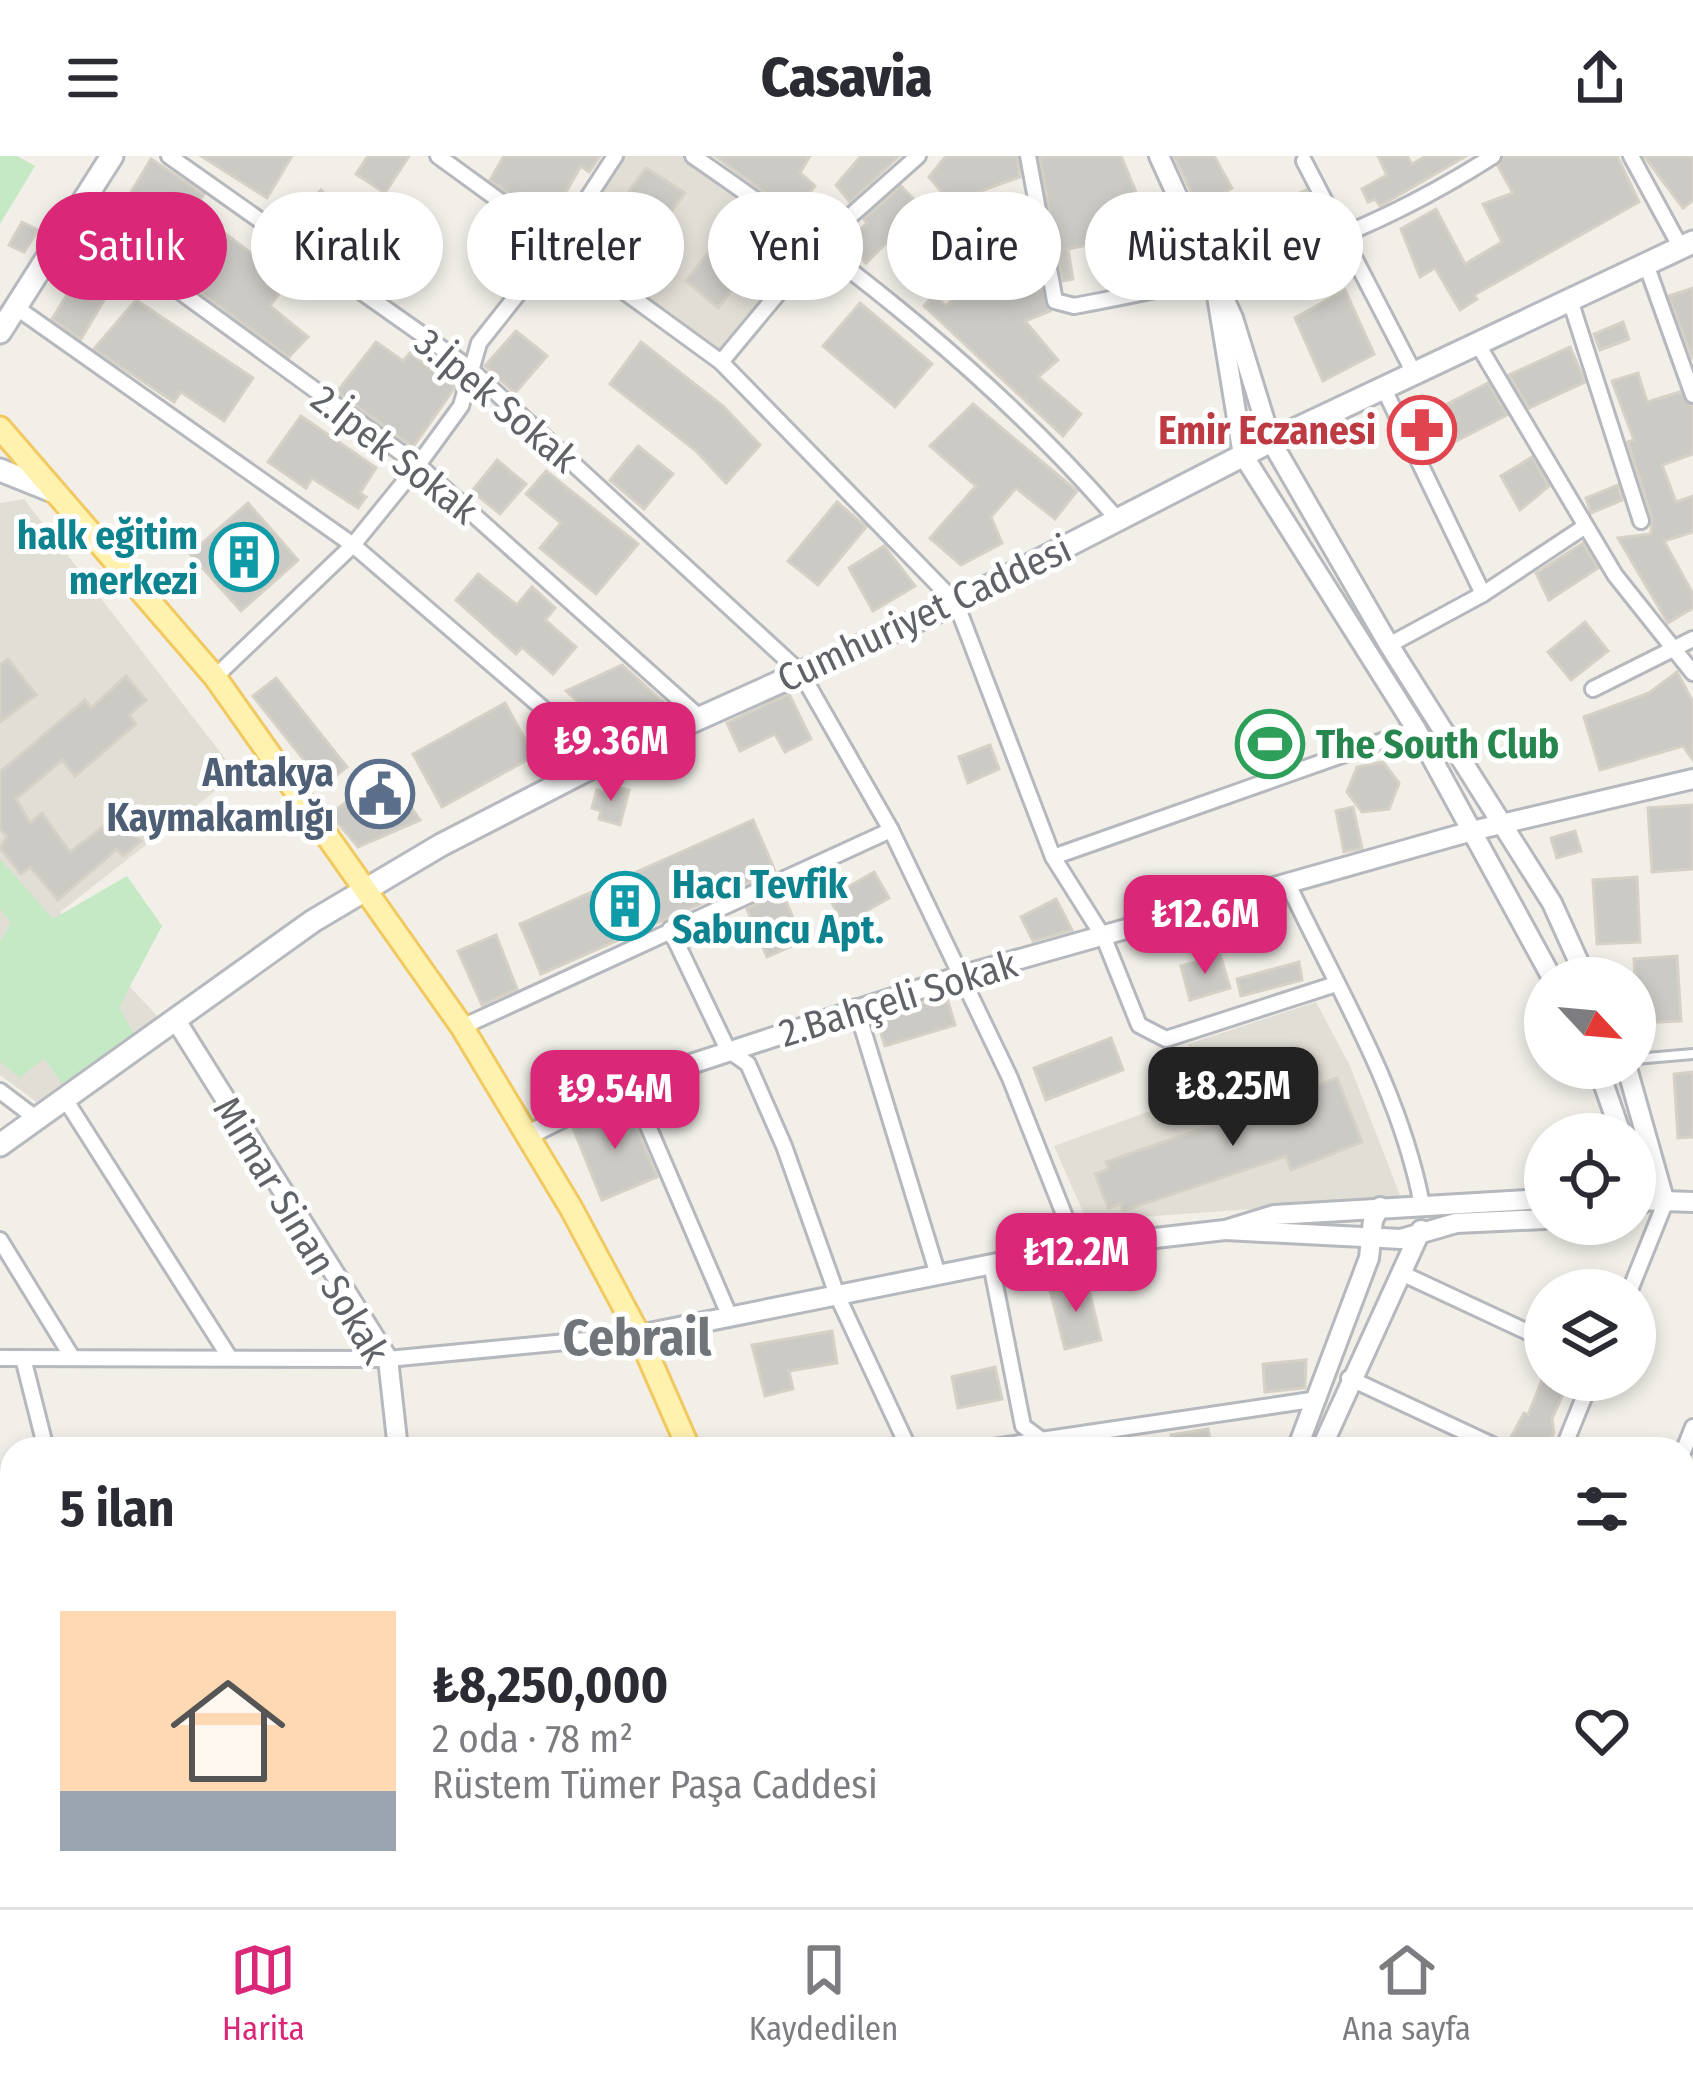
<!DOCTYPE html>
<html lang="tr">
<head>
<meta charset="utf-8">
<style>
	:root { --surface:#fff; --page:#f2f2f3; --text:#2b2b33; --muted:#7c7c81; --line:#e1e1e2; --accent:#db2777 }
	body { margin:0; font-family:"Fira Sans Condensed",sans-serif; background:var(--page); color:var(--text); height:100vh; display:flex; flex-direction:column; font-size:45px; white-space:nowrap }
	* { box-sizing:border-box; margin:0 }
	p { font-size:39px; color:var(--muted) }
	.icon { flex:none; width:66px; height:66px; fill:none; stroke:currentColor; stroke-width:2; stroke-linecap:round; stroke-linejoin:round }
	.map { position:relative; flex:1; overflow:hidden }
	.details { position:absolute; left:0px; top:1281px; width:1695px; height:471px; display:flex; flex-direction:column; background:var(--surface); border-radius:36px 36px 0 0; box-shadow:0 6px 18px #0003 }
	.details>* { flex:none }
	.guide { position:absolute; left:36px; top:36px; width:1623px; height:108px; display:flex; gap:24px }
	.needle { width:78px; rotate:116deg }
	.fabs { position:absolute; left:1524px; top:801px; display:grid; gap:24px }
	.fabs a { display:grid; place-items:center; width:132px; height:132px; border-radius:50%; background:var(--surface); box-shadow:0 6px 18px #0003; font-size:60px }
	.price { position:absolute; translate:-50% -102px; padding:0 27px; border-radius:24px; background:var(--accent); color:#fff; font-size:39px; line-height:78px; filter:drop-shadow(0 3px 6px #0008) }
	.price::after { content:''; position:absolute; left:50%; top:72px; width:36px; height:27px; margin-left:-18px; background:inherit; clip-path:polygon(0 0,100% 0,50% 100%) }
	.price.on { background:#222; color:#fff }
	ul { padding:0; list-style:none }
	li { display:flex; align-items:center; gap:36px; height:300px; padding:0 60px }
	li+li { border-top:3px solid var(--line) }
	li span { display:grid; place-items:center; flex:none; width:336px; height:240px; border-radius:0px; color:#555 }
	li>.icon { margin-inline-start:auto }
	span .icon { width:144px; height:144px; fill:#fffc; stroke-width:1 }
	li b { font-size:51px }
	h2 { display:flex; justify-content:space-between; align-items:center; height:144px; padding:0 60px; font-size:51px }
	.pill { padding:0 42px; border-radius:54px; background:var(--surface); box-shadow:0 6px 18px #0003; font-size:42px; line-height:108px }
	.pill.on { background:var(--accent); color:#fff }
	header { display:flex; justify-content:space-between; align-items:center; height:156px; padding:0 60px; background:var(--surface); font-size:54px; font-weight:800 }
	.menu { display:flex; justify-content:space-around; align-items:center; height:168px; border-top:3px solid var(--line); background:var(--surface); font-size:33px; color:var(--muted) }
	.menu a { display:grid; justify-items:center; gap:6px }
	.menu .on { color:var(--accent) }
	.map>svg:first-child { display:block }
</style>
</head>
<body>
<header><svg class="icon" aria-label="menu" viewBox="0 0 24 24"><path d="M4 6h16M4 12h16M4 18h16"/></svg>Casavia<svg class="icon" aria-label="share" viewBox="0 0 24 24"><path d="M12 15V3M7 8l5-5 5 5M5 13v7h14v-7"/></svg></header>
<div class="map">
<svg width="1693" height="1751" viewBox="0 0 1693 1751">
	<rect width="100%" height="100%" fill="#f1efe8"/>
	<!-- education -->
	<g fill="#e1ded6">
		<polygon points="615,0 685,0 803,91 720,195 556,83"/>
		<polygon points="24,343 237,618 60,756 160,863 38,947 0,919 0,347"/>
		<polygon points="1316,846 1350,910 1401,1042 1087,1065 1054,990 1205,935 1188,888"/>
	</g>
	<!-- green -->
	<g fill="#c5e8c5">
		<polygon points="0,0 17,0 35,10 0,68"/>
		<polygon points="0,703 53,763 127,720 162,770 119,851 136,881 64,930 44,902 20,922 0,906 0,786 11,767 0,753"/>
	</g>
	<!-- building -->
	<g fill="#cccac5" stroke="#d6d1c6" stroke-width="3">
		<polygon points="201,0 292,0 267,42"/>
		<polygon points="368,0 409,0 385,37 356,18"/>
		<polygon points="504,0 600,0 589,16 581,10 566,36 575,41 555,71 490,24"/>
		<polygon points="715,0 810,0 800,17 815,30 794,58"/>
		<polygon points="861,0 899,0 850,46 836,29"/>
		<polygon points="946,0 1017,0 1020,21 950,46 929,21"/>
		<polygon points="1039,0 1121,0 1153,77 1128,86 1136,111 1175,99 1180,117 1111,131 1098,87 1068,93 1073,123 1063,125"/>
		<polygon points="1174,0 1214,0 1232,32 1199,52"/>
		<polygon points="1378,0 1407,0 1412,8 1426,0 1466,0 1380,50 1375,43 1368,46 1362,33 1387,19"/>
		<polygon points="1504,0 1617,0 1639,46 1474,139 1477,143 1460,154 1435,112 1420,121 1401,73 1436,53 1465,108 1502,86 1483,48 1513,37 1498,10"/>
		<polygon points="1644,0 1693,0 1693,44 1683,52"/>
		<polygon points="151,3 204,38 194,54 288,125 270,150 308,181 289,201 110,71"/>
		<polygon points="646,12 685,37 633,109 618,100 614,107 595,93 601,86 595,82"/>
		<polygon points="901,30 922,52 866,107 847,87 867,67 864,63"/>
		<polygon points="321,34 348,62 319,92 286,69"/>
		<polygon points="1306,34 1323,69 1279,90 1262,55"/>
		<polygon points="22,66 38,74 24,96 9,89"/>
		<polygon points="1242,70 1256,97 1231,104 1219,82"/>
		<polygon points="722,79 755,104 718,152 686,125"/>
		<polygon points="89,102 119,119 81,183 52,163"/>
		<polygon points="988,113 1002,129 1038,114 1050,155 1025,165 1058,204 1038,221 1081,258 1063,280 924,150 934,139 946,150"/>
		<polygon points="1693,132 1693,202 1692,202 1669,140"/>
		<polygon points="1345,134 1374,198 1323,225 1295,162"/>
		<polygon points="136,144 253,222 224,265 181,236 174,246 94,193"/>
		<polygon points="860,147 932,208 895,251 823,190"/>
		<polygon points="1623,166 1629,183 1600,194 1594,178"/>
		<polygon points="516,175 547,200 515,237 485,210"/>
		<polygon points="376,186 403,205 410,197 455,231 413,291 337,236"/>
		<polygon points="641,186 723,250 760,289 726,327 695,294 610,228"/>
		<polygon points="1570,191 1585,226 1529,252 1509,219"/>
		<polygon points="1638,217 1647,246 1680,236 1693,250 1693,298 1662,309 1676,346 1693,340 1693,376 1664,385 1693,438 1693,452 1668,467 1618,382 1651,378 1652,362 1628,286 1634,284 1612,225"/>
		<polygon points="1488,227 1507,259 1429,299 1413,266"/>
		<polygon points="973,248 1077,335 1055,363 1016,332 991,361 1002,387 961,409 930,382 976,330 930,290"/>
		<polygon points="301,260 376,312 360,337 366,341 358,352 312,322 306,332 268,306"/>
		<polygon points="638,290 673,318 644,353 610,324"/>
		<polygon points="1532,301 1549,330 1520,354 1501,320"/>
		<polygon points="497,304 526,328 500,358 472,335"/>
		<polygon points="546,315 638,388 596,438 540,392 561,367 526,338"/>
		<polygon points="1618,329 1622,344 1591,357 1586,342"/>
		<polygon points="837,346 866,371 818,429 788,405"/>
		<polygon points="248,347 298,404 241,455 190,398"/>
		<polygon points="1583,387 1598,412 1549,444 1536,417"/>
		<polygon points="884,390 915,430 873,455 849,412"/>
		<polygon points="478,418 517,449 532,431 555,452 545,464 576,491 553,518 522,491 516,498 456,444"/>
		<polygon points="1585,466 1608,495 1571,524 1548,496"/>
		<polygon points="8,503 36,539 0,566 0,509"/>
		<polygon points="622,509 668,550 611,575 566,535"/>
		<polygon points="1677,516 1693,546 1693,604 1683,590 1600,614 1584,561 1649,537"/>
		<polygon points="126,520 146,544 129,559 136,568 75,620 62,604 16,643 30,667 42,657 70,696 112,664 141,685 123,700 117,693 58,744 30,711 21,718 0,692 7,681 0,672 0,616 85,544 91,552"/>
		<polygon points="276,522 347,611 324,629 253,540"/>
		<polygon points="789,538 811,583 785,596 775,578 740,595 727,567"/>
		<polygon points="505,547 534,600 442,651 413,598"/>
		<polygon points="990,589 999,613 968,627 959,601"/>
		<polygon points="1383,606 1399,627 1389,653 1362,656 1347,636 1357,611"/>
		<polygon points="387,616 420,664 358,691 330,658"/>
		<polygon points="609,629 629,634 620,669 599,663 601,655 592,652 597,634 607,637"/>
		<polygon points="1692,649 1693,713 1652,716 1648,652"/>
		<polygon points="1353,651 1362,692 1344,696 1336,655"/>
		<polygon points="753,664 775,715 541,818 520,768"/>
		<polygon points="1575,675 1581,695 1557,702 1551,682"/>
		<polygon points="874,716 889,742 844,768 829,742"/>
		<polygon points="1637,721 1640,786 1597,788 1593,724"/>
		<polygon points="782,736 803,785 767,801 747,753"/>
		<polygon points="1056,743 1072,774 1033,785 1021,761"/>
		<polygon points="496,779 517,833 482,849 458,795"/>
		<polygon points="1220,799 1230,832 1190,844 1181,810"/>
		<polygon points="1677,800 1681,865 1637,867 1634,803"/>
		<polygon points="1299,806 1302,824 1241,840 1237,823"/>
		<polygon points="946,839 955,869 885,890 876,862"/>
		<polygon points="1111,882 1123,914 1046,944 1034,912"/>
		<polygon points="1693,916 1693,981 1678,982 1674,918"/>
		<polygon points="1337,922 1362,986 1291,1014 1286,1000 1123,1055 1120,1048 1108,1052 1095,1018 1109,1013 1106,1006 1264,951 1268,962 1302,949 1297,937"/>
		<polygon points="625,945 657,1021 602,1044 573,972"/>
		<polygon points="1087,1125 1101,1184 1065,1193 1050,1134"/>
		<polygon points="832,1175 837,1207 789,1215 793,1233 765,1240 752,1189"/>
		<polygon points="1306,1204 1305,1232 1265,1236 1263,1208"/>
		<polygon points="995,1211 1002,1243 958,1252 952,1221"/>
		<polygon points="1542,1224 1569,1224 1552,1263 1554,1277 1545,1293 1518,1293 1509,1285 1524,1257 1528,1259"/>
		<polygon points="1208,1273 1212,1293 1173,1293 1171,1279"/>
	</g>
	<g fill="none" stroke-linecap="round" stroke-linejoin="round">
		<!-- service casing -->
		<g stroke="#b5b8bc" stroke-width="14">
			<polyline id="service" points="1635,903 1693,898"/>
		</g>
		<!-- minor casing -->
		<g stroke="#b5b8bc" stroke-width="20">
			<g id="minor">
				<polyline points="169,0 468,211 801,517 891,674 1010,922 1077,1091"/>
				<polyline points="438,0 721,206 956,447 1053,701 1104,782 1139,869 1166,883 1336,828"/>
				<path d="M693,0C847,106 996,222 1118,364"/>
				<path d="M1028,0L1055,145L1074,150C1240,119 1349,92 1493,0"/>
				<polyline points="1631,0 1681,92"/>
				<polyline points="1304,5 1414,217"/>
				<polyline points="75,59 418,309 698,560"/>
				<polyline points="1646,108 1693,239"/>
				<polyline points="1570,144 1641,365"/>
				<polyline points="17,152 353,389 604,605"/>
				<polyline points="1477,187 1615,419 1693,517"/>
				<polyline points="721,206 820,87 918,0"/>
				<polyline points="1383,231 1483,438 1584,371"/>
				<polyline points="1389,489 1483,438"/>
				<polyline points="215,521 353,389 418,309 461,250 479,187 559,86 615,0"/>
				<polyline points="1593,533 1693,483"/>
				<polyline points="1053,701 1416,573"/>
				<path d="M1288,728C1338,834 1400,933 1422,1049"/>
				<polyline points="670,773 728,894 748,908 784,990 837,1139 909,1293"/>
				<polyline points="856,851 938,1119"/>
				<polyline points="462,871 891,674"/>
				<polyline points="630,928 730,1161"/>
				<polyline points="0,935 37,963"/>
				<polyline points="65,943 228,1199"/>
				<polyline points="0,1084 72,1201"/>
				<polyline points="991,1108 1023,1270 1054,1293"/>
				<polyline points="1401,1117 1545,1184"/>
				<polyline points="1630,1134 1665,1047"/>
				<polyline points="0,1202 388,1203 639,1179"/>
				<polyline points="23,1202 46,1293"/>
				<polyline points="1349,1222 1501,1293"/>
				<polyline points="980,1293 1318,1243"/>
				<polyline points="1563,1293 1591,1224"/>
				<polyline points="1683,1296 1693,1271"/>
				<polyline points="1683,1400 1693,1404"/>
				<polyline points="0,1476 12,1471"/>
				<polyline points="1683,1600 1693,1575"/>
				<polyline points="1376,1751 1380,1740"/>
				<polyline points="1494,1751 1498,1740"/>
				<polyline points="1621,1751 1625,1740"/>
			</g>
		</g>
		<!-- tertiary casing -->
		<g stroke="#b5b8bc" stroke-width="24">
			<g id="tertiary">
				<polyline points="1159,0 1233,162 1271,285 1389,489 1552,747 1586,822"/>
				<polyline points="1217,140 1243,299 1416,573 1552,822"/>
				<polyline points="177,866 388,1203 398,1293"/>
				<polyline points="1598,912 1621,978"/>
				<polyline points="1627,912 1665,1047"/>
				<polyline points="530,978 630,928 960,820 1472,675 1693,623"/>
				<polyline points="1635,1022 1642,1047"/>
				<polyline points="1635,1044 1693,1046"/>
				<polyline points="1225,1074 1401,1083 1456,1067 1545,1063"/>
				<polyline points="639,1179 1077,1091 1225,1074 1274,1059 1545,1043"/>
				<polyline points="1297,1293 1369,1102 1373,1064 1380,1051"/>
				<polyline points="1321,1293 1421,1074"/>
				<polyline points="0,1616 12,1622"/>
				<polyline points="990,1740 1012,1751"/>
				<polyline points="902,1751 911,1740"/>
				<polyline points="1108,1751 1113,1740"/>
				<polyline points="1131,1751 1136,1740"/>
			</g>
		</g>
		<!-- secondary casing -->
		<g stroke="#b6babf" stroke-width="27">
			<g id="secondary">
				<polyline points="0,176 112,0"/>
				<polyline points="0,314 55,336"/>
				<polyline points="0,989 313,765 441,689 604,605 956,447 1271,285 1693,86"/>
			</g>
		</g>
		<!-- primary casing -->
		<g stroke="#f2c960" stroke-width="27">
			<g id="primary">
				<polyline points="0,272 215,521 462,871 571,1052 639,1179 689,1293"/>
				<polyline points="869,1740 873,1751"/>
			</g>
		</g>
		<!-- service -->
		<use href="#service" stroke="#fff" stroke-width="8"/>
		<!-- minor -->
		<use href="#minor" stroke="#fff" stroke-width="14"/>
		<!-- tertiary -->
		<use href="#tertiary" stroke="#fff" stroke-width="18"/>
		<!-- secondary -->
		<use href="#secondary" stroke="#fff" stroke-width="21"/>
		<!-- primary -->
		<use href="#primary" stroke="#fff2af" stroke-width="21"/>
	</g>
	<!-- icons -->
	<defs>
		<g id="pharmacy-ring" transform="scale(3.45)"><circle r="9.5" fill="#fff" stroke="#e0444e" stroke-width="1.5"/><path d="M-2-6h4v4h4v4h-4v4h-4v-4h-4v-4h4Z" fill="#e0444e"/></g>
		<g id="building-ring" transform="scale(3.45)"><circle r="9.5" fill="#fff" stroke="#0f9aa8" stroke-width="1.5"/><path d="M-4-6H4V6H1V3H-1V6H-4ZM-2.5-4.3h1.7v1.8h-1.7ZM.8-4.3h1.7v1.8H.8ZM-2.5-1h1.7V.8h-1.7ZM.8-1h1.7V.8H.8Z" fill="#0f9aa8"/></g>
		<g id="stadium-ring" transform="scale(3.45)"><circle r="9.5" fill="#fff" stroke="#2e9e5b" stroke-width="1.5"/><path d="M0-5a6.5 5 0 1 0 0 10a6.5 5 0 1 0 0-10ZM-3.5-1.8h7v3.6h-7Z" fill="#2e9e5b"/></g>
		<g id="civic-ring" transform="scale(3.45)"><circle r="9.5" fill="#fff" stroke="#5c6f8a" stroke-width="1.5"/><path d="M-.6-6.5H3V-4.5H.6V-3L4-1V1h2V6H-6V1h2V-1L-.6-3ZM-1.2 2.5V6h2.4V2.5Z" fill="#5c6f8a"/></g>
	</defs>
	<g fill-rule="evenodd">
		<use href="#pharmacy-ring" x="1422" y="274"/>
		<use href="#building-ring" x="244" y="401"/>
		<use href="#stadium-ring" x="1270" y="588"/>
		<use href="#civic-ring" x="380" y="638"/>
		<use href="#building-ring" x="625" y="750"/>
	</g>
	<g text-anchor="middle" stroke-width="10" stroke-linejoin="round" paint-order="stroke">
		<!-- street labels -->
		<g font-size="39" fill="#5f6368" stroke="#fff">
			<text transform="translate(497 244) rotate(40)" y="14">3.İpek Sokak</text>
			<text transform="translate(395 298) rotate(38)" y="14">2.İpek Sokak</text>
			<text transform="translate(924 457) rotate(-25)" y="14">Cumhuriyet Caddesi</text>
			<text transform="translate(898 842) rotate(-17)" y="14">2.Bahçeli Sokak</text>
			<text transform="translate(302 1074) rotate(59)" y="14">Mimar Sinan Sokak</text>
		</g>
		<!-- health labels -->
		<g font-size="39" font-weight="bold" fill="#be3a42" stroke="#fff" text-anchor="end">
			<text x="1376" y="288">Emir Eczanesi</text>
		</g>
		<!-- culture labels -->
		<g font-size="39" font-weight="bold" fill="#0d838f" stroke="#fff" text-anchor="end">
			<text x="198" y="393">halk eğitim<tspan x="198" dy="45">merkezi</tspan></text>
			<text x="672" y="742" text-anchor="start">Hacı Tevfik<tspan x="672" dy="45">Sabuncu Apt.</tspan></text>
		</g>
		<!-- leisure labels -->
		<g font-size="39" font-weight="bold" fill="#27864d" stroke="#fff" text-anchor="start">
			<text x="1316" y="602">The South Club</text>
		</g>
		<!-- service labels -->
		<g font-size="39" font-weight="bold" fill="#4e5e75" stroke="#fff" text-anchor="end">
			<text x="334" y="630">Antakya<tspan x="334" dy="45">Kaymakamlığı</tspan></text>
		</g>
		<!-- district labels -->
		<g font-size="51" font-weight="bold" fill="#70757a" stroke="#fff">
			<text x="637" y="1199">Cebrail</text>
		</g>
	</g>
</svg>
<div class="fabs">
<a><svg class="needle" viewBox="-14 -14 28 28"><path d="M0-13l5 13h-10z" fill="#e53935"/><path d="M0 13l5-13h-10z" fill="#7c7c81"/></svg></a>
<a><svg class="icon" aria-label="locate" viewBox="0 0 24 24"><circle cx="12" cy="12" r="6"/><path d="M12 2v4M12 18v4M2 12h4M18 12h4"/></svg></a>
<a><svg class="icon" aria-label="layers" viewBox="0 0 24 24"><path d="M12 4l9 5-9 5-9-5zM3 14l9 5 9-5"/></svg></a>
</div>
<b class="price" style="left:611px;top:648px">₺9.36M</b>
<b class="price" style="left:1205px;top:821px">₺12.6M</b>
<b class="price on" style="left:1233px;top:993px">₺8.25M</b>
<b class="price" style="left:615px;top:996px">₺9.54M</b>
<b class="price" style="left:1076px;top:1159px">₺12.2M</b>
<div class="guide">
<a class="pill on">Satılık</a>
<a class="pill">Kiralık</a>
<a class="pill">Filtreler</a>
<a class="pill">Yeni</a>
<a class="pill">Daire</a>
<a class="pill">Müstakil ev</a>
</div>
<section class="details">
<h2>5 ilan<svg class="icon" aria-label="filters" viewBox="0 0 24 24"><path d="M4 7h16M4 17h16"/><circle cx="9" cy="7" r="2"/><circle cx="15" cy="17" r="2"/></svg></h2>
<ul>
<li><span style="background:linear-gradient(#ffd9b3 75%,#9aa5b1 0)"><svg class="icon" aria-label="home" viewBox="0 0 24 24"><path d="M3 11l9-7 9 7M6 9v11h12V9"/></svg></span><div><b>₺8,250,000</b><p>2 oda · 78 m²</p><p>Rüstem Tümer Paşa Caddesi</p></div><svg class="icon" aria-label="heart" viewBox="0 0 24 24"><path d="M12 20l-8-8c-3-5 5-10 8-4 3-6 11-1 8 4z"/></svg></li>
</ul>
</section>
</div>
<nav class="menu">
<a class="on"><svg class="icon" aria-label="map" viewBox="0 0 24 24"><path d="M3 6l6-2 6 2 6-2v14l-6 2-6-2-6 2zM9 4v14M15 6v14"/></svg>Harita</a>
<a><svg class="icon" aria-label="saved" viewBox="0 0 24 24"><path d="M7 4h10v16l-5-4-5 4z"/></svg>Kaydedilen</a>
<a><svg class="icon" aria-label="home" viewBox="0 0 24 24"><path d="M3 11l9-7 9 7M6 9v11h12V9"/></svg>Ana sayfa</a>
</nav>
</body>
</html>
